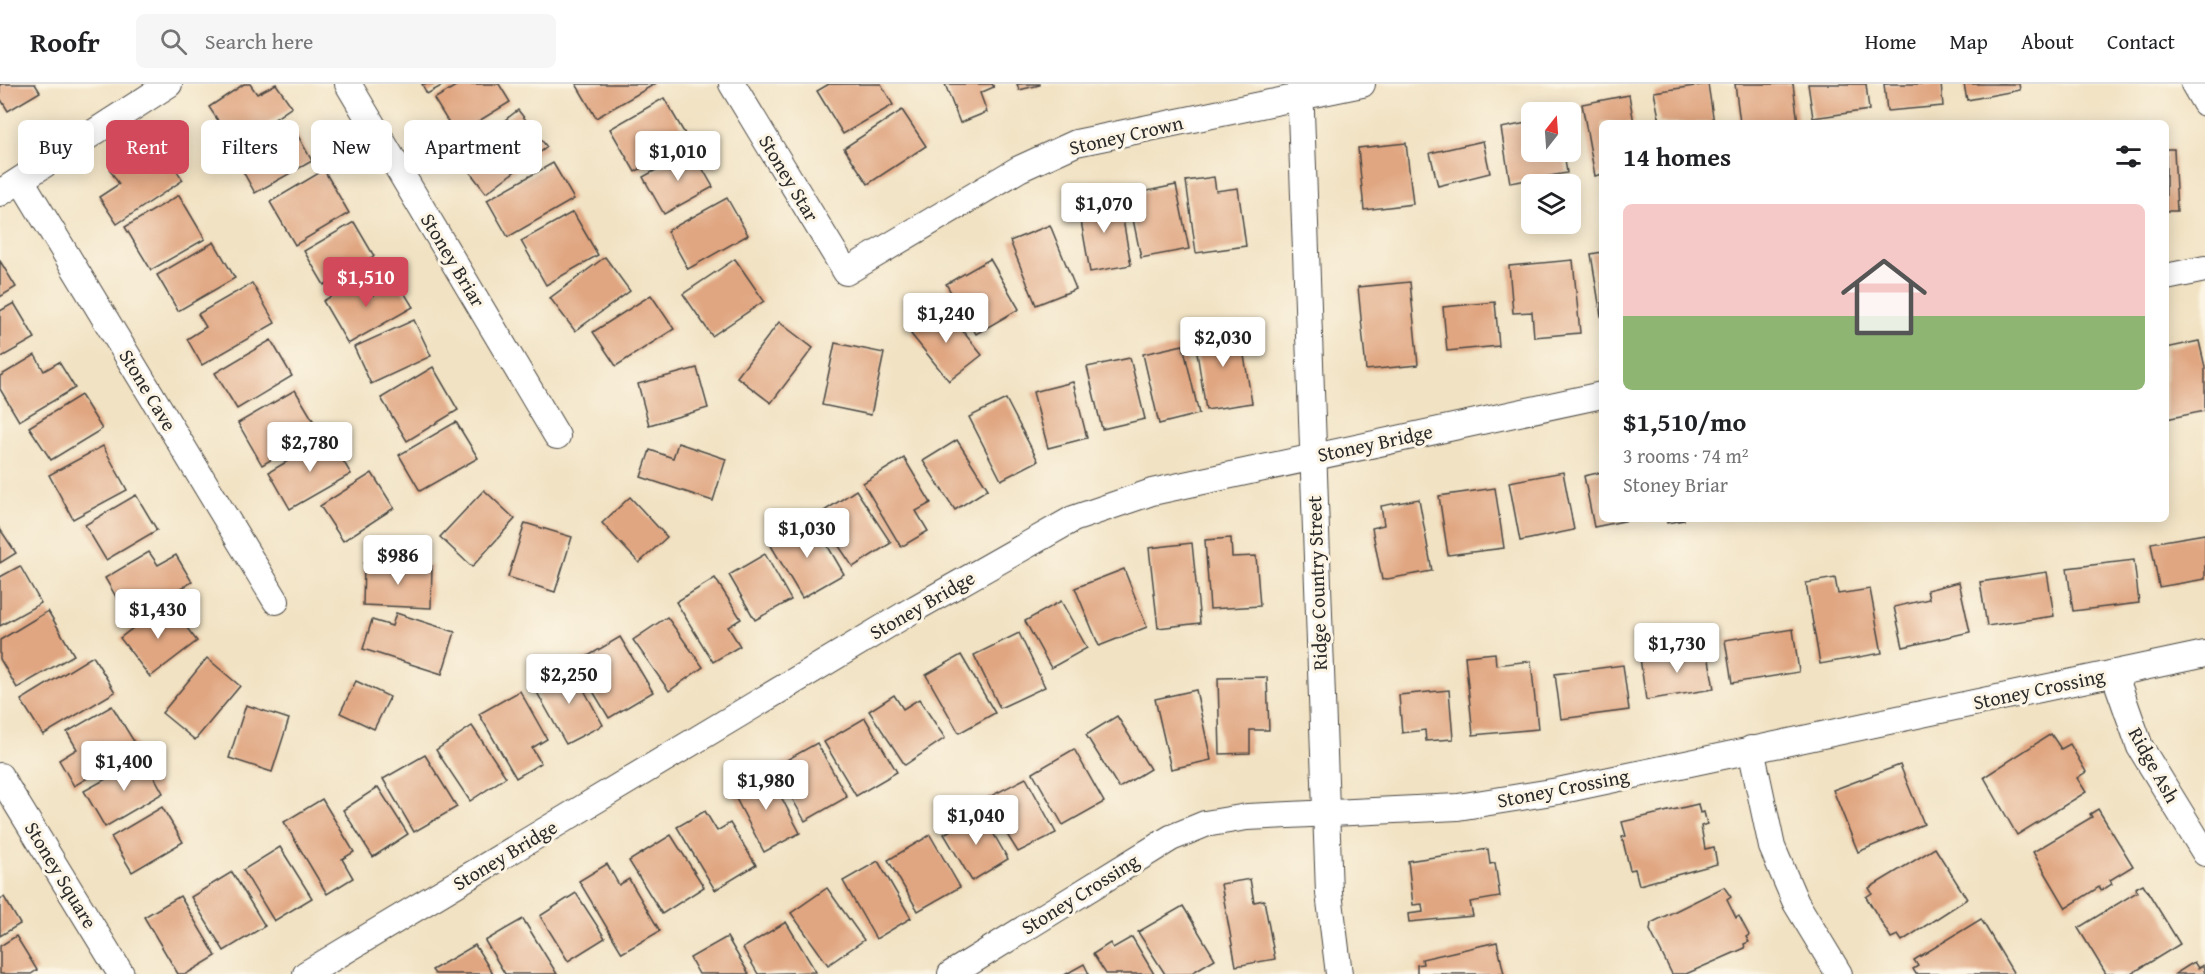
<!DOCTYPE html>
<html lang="en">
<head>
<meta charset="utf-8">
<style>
	:root { --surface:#fff; --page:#f6f6f6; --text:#202124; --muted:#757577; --line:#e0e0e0; --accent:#d1495b }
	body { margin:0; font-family:"Gentium Book Plus",serif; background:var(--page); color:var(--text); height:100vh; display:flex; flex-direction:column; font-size:22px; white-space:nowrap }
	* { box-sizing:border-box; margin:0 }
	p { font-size:20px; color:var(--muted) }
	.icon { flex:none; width:33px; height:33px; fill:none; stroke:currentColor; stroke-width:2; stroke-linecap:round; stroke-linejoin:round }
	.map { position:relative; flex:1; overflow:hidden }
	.drawer { position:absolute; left:1599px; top:36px; width:570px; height:402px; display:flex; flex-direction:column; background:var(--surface); border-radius:9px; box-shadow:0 3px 15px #0003 }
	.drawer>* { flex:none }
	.banner { position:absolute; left:18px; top:36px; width:570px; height:54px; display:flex; gap:12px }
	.needle { width:39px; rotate:17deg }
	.controls { position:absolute; left:1521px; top:18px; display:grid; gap:12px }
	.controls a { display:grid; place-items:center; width:60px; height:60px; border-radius:9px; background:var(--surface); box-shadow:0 3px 15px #0003; font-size:30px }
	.price { position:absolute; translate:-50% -51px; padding:0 14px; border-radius:6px; background:#fff; color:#222; font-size:20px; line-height:39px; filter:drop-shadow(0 2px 3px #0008) }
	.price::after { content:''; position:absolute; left:50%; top:36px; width:18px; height:14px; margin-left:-9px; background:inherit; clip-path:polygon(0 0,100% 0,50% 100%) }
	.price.selected { background:var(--accent); color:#fff }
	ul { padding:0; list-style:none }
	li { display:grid; align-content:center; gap:12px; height:318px; padding:0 24px }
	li+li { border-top:2px solid var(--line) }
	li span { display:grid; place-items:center; height:186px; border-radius:9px; color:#555 }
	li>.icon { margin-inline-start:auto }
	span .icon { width:108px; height:108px; fill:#fffc; stroke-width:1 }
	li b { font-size:26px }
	h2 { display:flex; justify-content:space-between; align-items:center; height:72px; padding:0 24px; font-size:26px }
	.pill { padding:0 21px; border-radius:9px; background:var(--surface); box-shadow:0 3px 15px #0003; font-size:21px; line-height:54px }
	.pill.selected { background:var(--accent); color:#fff }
	header { display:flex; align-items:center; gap:36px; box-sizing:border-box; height:84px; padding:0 30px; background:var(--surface); border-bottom:2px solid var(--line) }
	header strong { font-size:28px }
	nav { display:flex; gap:33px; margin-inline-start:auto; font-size:21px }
	.search { width:420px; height:54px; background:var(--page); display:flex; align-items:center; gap:15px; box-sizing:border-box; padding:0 21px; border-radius:9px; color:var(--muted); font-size:22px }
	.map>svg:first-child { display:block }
</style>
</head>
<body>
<header>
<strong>Roofr</strong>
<div class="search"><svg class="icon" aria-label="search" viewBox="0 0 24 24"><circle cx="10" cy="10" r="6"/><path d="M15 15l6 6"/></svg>Search here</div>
<nav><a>Home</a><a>Map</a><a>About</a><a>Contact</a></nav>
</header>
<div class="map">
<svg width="2205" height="890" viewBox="0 0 2205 890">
	<rect width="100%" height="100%" fill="#fcf5e5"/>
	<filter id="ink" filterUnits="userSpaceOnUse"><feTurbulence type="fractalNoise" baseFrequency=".0167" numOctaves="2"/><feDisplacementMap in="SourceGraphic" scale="12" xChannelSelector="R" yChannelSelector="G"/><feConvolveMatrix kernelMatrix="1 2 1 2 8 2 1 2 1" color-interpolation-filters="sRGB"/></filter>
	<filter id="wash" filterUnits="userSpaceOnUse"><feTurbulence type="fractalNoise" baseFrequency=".008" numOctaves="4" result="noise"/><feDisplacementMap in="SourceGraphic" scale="24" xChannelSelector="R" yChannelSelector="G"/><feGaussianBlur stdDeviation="1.35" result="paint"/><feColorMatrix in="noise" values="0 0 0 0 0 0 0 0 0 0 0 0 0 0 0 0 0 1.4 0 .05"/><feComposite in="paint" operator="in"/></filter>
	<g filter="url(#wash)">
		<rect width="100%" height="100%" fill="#f1e2c3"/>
		<g id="blocks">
			<!-- building -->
			<g fill="#e0a681">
				<polygon points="0,0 35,0 40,8 8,27 0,14"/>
				<polygon points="244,0 250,0 257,10 276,0 292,23 235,62 209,23"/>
				<polygon points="422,0 445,0 427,10"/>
				<polygon points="459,0 499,0 510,18 456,51 434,15"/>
				<polygon points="576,0 655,0 596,34"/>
				<polygon points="829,0 881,0 893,21 843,50 817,7"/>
				<polygon points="945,0 992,0 994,3 980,9 987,28 960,39"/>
				<polygon points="1017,0 1040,0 1040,1 1019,6"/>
				<polygon points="1708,0 1714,39 1660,39 1654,8"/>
				<polygon points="1735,0 1793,0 1798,39 1740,39"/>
				<polygon points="1808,0 1866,0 1869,26 1813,34"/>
				<polygon points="1884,0 1941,0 1943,22 1887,27"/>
				<polygon points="1964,0 2019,0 2020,6 1967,16"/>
				<polygon points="1629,11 1634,39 1602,39 1602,90 1595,92 1582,20"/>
				<polygon points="664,14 689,57 635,88 610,45"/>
				<polygon points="518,26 547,63 486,109 466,83 482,70 474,60"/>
				<polygon points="902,26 926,62 868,100 844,64"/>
				<polygon points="1532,38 1532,68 1564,68 1567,89 1510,99 1501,44"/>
				<polygon points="292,41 312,77 255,109 235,73"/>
				<polygon points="156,55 183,96 117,140 99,113 119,100 110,86"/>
				<polygon points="1483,57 1490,89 1438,102 1430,69"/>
				<polygon points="1406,59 1413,120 1364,126 1358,64"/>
				<polygon points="2166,65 2174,65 2177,127 2166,127"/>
				<polygon points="692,66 713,103 664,130 643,93"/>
				<polygon points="553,79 574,115 508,153 487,116"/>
				<polygon points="324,86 349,129 295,161 270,118"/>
				<polygon points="1214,93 1216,107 1238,104 1246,162 1196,169 1186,97"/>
				<polygon points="1176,101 1189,165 1141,174 1128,111"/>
				<polygon points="179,111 205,155 151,186 125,143"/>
				<polygon points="1119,113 1131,181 1090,188 1078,120"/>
				<polygon points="727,114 748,151 688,185 667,147"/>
				<polygon points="573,128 598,171 546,201 521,157"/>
				<polygon points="354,138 374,172 324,201 304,167"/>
				<polygon points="1050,141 1076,205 1036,221 1010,157"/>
				<polygon points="214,158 235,194 178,227 157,191"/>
				<polygon points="1602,168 1602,231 1601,232 1591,170"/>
				<polygon points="605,173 630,207 575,247 550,214"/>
				<polygon points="735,175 764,217 712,252 683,210"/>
				<polygon points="990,175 1019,225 976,250 946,200"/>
				<polygon points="1573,176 1580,249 1534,253 1532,228 1513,229 1509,182"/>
				<polygon points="0,177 16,203 0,213"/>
				<polygon points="363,194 373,211 397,197 413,223 348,260 323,217"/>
				<polygon points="1410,198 1418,281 1366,286 1358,203"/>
				<polygon points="252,199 275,239 202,281 187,255 206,243 198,230"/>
				<polygon points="651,211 674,245 616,282 593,248"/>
				<polygon points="1495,218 1499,262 1447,267 1443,223"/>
				<polygon points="14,219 35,254 0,274 0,227"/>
				<polygon points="944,224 982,271 949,297 911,250"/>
				<polygon points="414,236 431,272 371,300 354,263"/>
				<polygon points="779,238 813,264 771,319 737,293"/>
				<polygon points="1239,242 1252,319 1206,326 1194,249"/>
				<polygon points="271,256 292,292 237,325 215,289"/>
				<polygon points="2199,257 2205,283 2205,327 2166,335 2166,264"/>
				<polygon points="835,259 884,269 871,331 822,321"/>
				<polygon points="1183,261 1199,330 1159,340 1143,270"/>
				<polygon points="35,271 44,287 59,278 75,304 19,337 0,305 0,292"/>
				<polygon points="1130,274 1145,335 1102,345 1087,283"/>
				<polygon points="433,283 458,326 407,357 381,314"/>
				<polygon points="697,284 708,324 649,341 638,300"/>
				<polygon points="1073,298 1087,354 1048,364 1033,308"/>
				<polygon points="295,306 320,348 262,381 238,339"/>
				<polygon points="81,311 102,345 51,376 29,343"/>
				<polygon points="1006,315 1038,377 1001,396 969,333"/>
				<polygon points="456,338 478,374 420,407 399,371"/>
				<polygon points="329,353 351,390 290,425 269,388"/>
				<polygon points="957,356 988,405 955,426 923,377"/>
				<polygon points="678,359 726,375 713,417 641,393 650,366 673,374"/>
				<polygon points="103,362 127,406 73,435 49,391"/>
				<polygon points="904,374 931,419 916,427 928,447 901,463 863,399"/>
				<polygon points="1563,388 1574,446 1520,457 1509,398"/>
				<polygon points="1602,388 1602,435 1629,436 1594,443 1584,392"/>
				<polygon points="372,389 394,424 343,457 320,422"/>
				<polygon points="1495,404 1504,464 1448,471 1439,412"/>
				<polygon points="484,406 515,435 472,483 440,453"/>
				<polygon points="856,406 891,459 853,483 818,431"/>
				<polygon points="136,411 157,446 106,476 85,441"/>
				<polygon points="630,413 667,453 639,479 602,439"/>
				<polygon points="1419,415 1432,487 1382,496 1372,444 1384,441 1381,422"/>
				<polygon points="812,435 844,490 802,514 770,460"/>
				<polygon points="1666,435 1684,435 1684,436 1667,439"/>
				<polygon points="525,439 572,453 555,508 508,493"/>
				<polygon points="0,445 16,469 0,479"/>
				<polygon points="2205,450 2205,495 2159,503 2151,459"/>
				<polygon points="1231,454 1232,473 1256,472 1260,522 1210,525 1205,456"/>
				<polygon points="1192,459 1200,539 1158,544 1149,464"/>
				<polygon points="149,468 158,481 176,471 192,498 129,535 105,494"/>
				<polygon points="765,470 791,516 755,536 729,491"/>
				<polygon points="2134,476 2139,519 2073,527 2067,484"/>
				<polygon points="364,479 432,482 431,524 363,521"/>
				<polygon points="20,482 41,519 0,542 0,493"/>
				<polygon points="1124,485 1147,543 1099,562 1075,504"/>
				<polygon points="2047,488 2054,532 1987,542 1980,498"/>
				<polygon points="715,494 741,535 728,543 740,562 713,578 676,518"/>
				<polygon points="1835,494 1838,510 1870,505 1882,569 1820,580 1806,499"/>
				<polygon points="1959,498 1970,548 1903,563 1894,523 1929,515 1927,506"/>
				<polygon points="1061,517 1087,564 1051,584 1025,537"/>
				<polygon points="167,518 197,557 150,593 120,554"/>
				<polygon points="48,527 74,571 17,604 0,575 0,556"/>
				<polygon points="396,529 455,548 442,590 363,565 372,536 392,542"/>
				<polygon points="667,533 703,583 669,607 633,556"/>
				<polygon points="1793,545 1799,588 1732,599 1725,556"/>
				<polygon points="1019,549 1045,603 1000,624 974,571"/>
				<polygon points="620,553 653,608 609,634 576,579"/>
				<polygon points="1707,564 1714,605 1646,616 1640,574"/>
				<polygon points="1495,569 1496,581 1531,577 1538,645 1473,651 1465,572"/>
				<polygon points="961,571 995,629 959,649 926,591"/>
				<polygon points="93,572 115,608 43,651 21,616"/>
				<polygon points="207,574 240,602 195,656 162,629"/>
				<polygon points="1623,581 1629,626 1561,635 1555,590"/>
				<polygon points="571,582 603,641 566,660 534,603"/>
				<polygon points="1267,593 1269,646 1250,646 1250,669 1220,670 1218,594"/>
				<polygon points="356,597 390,613 374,645 340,629"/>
				<polygon points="1196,606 1211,676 1171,685 1155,615"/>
				<polygon points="1449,606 1453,655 1426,657 1425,646 1402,649 1399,611"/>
				<polygon points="520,607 547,655 532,664 541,679 516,694 479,630"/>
				<polygon points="894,611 903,625 919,615 945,654 905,681 869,627"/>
				<polygon points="246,621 289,635 272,688 229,674"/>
				<polygon points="112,622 138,664 74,702 59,676 77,665 67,648"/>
				<polygon points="1117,632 1150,685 1119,704 1086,651"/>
				<polygon points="865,634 897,688 856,712 824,658"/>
				<polygon points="472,642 506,693 470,717 436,666"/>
				<polygon points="2051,650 2061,665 2070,660 2086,688 2077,694 2086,708 2017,751 1984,693"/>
				<polygon points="817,659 847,713 805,737 774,683"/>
				<polygon points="1074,665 1104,718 1063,741 1033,689"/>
				<polygon points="425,671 457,723 414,748 383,695"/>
				<polygon points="144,674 163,709 105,743 84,707"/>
				<polygon points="1900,681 1924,740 1858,768 1833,706"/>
				<polygon points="767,686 800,749 764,768 731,705"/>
				<polygon points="1026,694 1056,749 1018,768 985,715"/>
				<polygon points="378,703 408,750 373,773 343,726"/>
				<polygon points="322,715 354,768 342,775 353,794 327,810 284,738"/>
				<polygon points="1698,720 1700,729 1704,728 1707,740 1701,742 1705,765 1714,763 1717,780 1639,801 1635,785 1630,786 1622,753 1626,752 1622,738"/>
				<polygon points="162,723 183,758 132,788 111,753"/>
				<polygon points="2098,725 2133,782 2110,796 2112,800 2101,807 2099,803 2066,824 2033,768 2092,733 2090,730"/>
				<polygon points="705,727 717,747 730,739 756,781 715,806 677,743"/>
				<polygon points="981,728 1008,775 972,797 944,750"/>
				<polygon points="671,751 704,803 662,830 629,777"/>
				<polygon points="930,751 960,803 918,827 888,776"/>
				<polygon points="280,763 312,814 274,837 243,786"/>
				<polygon points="1935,764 1967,815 1902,857 1898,851 1891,854 1866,813 1872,809 1869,804"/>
				<polygon points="1488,765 1490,780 1495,779 1500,813 1470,818 1473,832 1409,838 1408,830 1423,828 1422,820 1413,821 1408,777"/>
				<polygon points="878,777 911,834 876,855 843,797"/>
				<polygon points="607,780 619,801 629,795 660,847 622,869 579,797"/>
				<polygon points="232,788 265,842 224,867 191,813"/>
				<polygon points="1250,795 1254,818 1264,816 1275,875 1236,882 1221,800"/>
				<polygon points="2143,800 2180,860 2131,890 2106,890 2078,844 2137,808 2135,804"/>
				<polygon points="1724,803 1731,813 1727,816 1736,834 1739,832 1749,851 1746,853 1749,858 1744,860 1745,864 1686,890 1672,890 1650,846 1651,839"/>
				<polygon points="827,804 864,856 828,881 791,829"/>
				<polygon points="576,809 605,854 568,877 540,832"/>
				<polygon points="180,812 216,872 186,890 178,890 144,833"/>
				<polygon points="4,813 20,840 0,852 0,815"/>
				<polygon points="1183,822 1215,875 1190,890 1165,890 1138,848"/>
				<polygon points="523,835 557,890 505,890 485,857"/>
				<polygon points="1981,835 2014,890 1916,890 1913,885 1918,882 1914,876"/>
				<polygon points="786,838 816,888 758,890 743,864"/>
				<polygon points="16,852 37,886 31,890 0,890 0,862"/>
				<polygon points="727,853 749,890 699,890 690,874"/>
				<polygon points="1132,853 1154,890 1106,890 1093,870 1110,859 1113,864"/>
				<polygon points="1497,858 1504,890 1417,890 1417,881 1423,880 1422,875"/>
				<polygon points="475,861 493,890 435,890 432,886"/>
				<polygon points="2194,878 2198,884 2203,881 2205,890 2175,890"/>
				<polygon points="1084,880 1089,890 1066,890"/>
			</g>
		</g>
	</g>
	<g filter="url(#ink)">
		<use href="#blocks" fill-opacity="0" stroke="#494642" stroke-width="1.5"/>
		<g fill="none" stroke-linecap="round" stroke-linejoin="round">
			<!-- street casing -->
			<g stroke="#494642" stroke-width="28">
				<g id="street">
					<polyline points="348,0 557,352"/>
					<polyline points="732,0 846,188 1019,85 1076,59 1362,0"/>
					<polyline points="1300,0 1329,809 1339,890"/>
					<polyline points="2194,0 2205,19"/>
					<polyline points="21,96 276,517"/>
					<polyline points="0,109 169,0"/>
					<polyline points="2166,193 2205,185"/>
					<polyline points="2114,589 2140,663 2205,769"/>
					<polyline points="1751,665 1772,763 1796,819 1839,890"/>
					<polyline points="0,692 121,890"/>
					<polyline points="306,890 916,524 1073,435 1152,408 1602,311"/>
					<polyline points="951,890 1171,754 1205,740 1247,733 1458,723 1558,707 2205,570"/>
				</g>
			</g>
			<!-- street -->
			<use href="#street" stroke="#fff" stroke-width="26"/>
		</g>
	</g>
	<g text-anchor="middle" stroke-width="6" stroke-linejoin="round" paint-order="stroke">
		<!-- street labels -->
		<g font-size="20" fill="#2b2b2b" stroke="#fcf5e5">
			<text transform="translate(1126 51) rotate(-13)" y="7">Stoney Crown</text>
			<text transform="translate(789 94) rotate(59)" y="7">Stoney Star</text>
			<text transform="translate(453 176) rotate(59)" y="7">Stoney Briar</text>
			<text transform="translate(148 306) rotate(59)" y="7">Stone Cave</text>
			<text transform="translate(1375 359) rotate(-12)" y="7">Stoney Bridge</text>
			<text transform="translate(1317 499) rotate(-92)" y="7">Ridge Country Street</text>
			<text transform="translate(922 521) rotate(-30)" y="7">Stoney Bridge</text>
			<text transform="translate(2039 605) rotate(-12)" y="7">Stoney Crossing</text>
			<text transform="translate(2154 681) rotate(61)" y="7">Ridge Ash</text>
			<text transform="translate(1563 704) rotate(-11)" y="7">Stoney Crossing</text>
			<text transform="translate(505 771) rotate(-31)" y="7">Stoney Bridge</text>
			<text transform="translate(61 791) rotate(59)" y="7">Stoney Square</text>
			<text transform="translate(1080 810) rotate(-32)" y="7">Stoney Crossing</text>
		</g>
	</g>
</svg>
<div class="controls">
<a><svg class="needle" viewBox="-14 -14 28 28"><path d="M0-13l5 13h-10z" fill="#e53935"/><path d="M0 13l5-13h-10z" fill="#757577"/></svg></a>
<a><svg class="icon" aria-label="layers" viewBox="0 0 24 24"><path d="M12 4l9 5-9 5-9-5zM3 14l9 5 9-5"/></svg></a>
</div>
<b class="price" style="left:678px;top:98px">$1,010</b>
<b class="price" style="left:1104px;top:150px">$1,070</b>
<b class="price selected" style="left:366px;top:224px">$1,510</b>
<b class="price" style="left:946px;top:260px">$1,240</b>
<b class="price" style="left:1223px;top:284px">$2,030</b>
<b class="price" style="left:310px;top:389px">$2,780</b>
<b class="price" style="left:807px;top:475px">$1,030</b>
<b class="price" style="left:398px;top:502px">$986</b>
<b class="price" style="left:158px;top:556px">$1,430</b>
<b class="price" style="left:1677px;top:590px">$1,730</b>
<b class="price" style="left:569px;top:621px">$2,250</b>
<b class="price" style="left:124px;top:708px">$1,400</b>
<b class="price" style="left:766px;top:727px">$1,980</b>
<b class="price" style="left:976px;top:762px">$1,040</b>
<div class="banner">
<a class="pill">Buy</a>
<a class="pill selected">Rent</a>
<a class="pill">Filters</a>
<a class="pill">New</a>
<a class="pill">Apartment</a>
</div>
<section class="drawer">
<h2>14 homes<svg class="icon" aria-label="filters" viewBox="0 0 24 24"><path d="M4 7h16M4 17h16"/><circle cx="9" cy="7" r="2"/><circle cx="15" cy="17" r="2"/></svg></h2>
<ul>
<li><span style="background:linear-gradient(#f6c9c9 60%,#8fb573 0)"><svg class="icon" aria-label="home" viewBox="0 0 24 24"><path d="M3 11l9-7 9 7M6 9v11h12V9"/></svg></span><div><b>$1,510/mo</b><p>3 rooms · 74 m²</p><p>Stoney Briar</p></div></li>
</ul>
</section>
</div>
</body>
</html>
